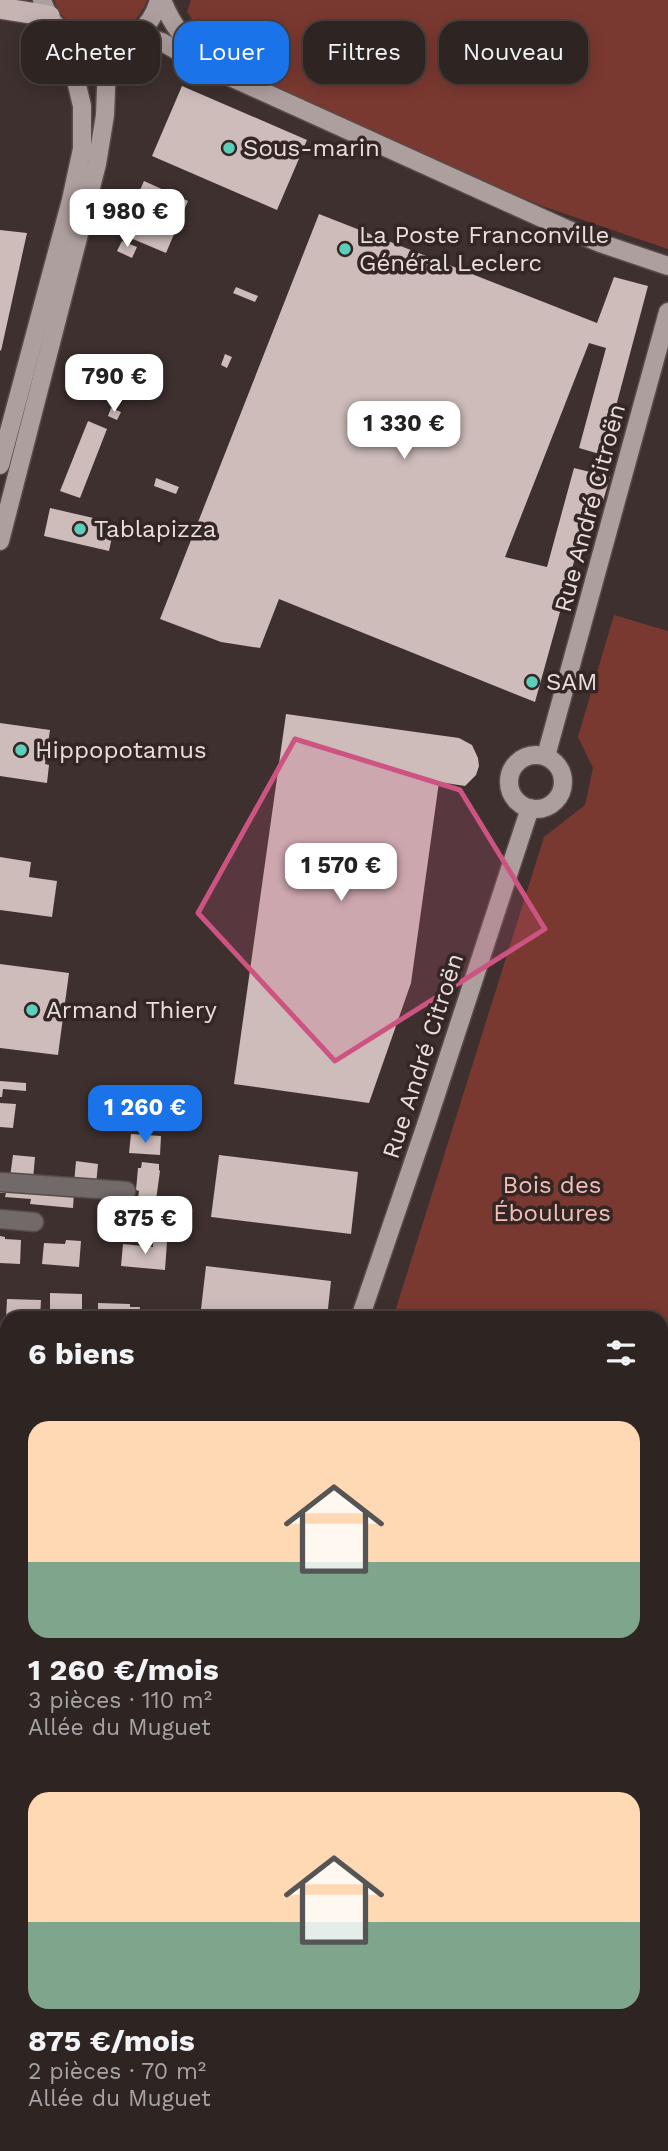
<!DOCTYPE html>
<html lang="fr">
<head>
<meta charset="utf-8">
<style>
	:root { --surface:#2e2422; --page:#362c2a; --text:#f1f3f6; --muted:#a7a4a5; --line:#494140; --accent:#1a73e8 }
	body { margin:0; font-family:"Work Sans",sans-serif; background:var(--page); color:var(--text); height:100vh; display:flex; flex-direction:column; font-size:26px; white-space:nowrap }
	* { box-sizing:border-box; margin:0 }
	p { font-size:23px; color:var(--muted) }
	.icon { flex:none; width:38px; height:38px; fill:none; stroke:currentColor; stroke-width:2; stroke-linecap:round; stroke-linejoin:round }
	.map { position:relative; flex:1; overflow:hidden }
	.panel { position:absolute; left:0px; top:1311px; width:668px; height:842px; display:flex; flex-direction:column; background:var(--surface); border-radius:21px 21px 0 0; box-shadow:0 4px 18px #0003,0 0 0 2px var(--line) }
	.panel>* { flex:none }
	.top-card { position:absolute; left:21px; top:21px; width:626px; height:63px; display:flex; gap:14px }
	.price { position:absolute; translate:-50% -60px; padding:0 16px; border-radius:14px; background:#fff; color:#222; font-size:23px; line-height:46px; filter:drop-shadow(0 2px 4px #0008) }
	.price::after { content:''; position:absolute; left:50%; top:42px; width:21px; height:16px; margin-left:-10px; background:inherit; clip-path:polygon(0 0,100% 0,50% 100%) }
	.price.on { background:var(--accent); color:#fff }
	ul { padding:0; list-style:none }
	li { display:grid; align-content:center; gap:14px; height:371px; padding:0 28px }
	li span { display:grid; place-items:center; height:217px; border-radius:21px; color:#555 }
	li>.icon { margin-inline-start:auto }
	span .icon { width:126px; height:126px; fill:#fffc; stroke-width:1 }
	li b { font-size:30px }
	h2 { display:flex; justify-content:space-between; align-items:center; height:84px; padding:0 28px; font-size:30px }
	.tag { padding:0 24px; border-radius:21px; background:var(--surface); box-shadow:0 4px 18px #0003,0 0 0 2px var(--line); font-size:24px; line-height:63px }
	.tag.on { background:var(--accent); color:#fff }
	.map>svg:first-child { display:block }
</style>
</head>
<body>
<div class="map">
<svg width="668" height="2151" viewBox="0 0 668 2151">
	<rect width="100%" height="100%" fill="#3d302e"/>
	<!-- green -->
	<g fill="#7a3930">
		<path d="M54,0H147C131,46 70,45 54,0Z"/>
		<polygon points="191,0 668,0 668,249 542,206 410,150 270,84 221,59 187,12"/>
		<polygon points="614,615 668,631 668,1596 662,1614 662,1318 393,1318 544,837 585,805 593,768 578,737"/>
		<polygon points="662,1739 668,1741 668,1882 662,1879"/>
	</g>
	<!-- building -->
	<g fill="#cdbcb9">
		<polygon points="182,86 307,140 277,210 152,156"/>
		<polygon points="144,181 188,201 166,253 121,234"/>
		<polygon points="319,214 597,323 614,277 648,286 603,455 579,448 606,348 589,343 505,557 547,567 574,468 610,477 601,508 590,504 535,702 279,599 260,648 221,642 160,619"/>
		<polygon points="0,230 27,233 1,351 0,350"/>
		<polygon points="122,241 137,247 132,258 117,251"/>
		<polygon points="236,287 258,296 255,302 233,293"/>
		<polygon points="225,354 232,357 227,368 221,365"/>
		<polygon points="111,408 121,412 117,420 108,416"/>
		<polygon points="88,421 107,429 80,498 60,491"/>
		<polygon points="156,478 179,487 176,494 154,486"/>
		<polygon points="50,508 115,523 109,551 44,536"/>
		<polygon points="286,714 459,738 472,745 478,758 479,766 476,775 465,786 439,782 411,983 369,1103 234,1084"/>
		<polygon points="0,723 50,730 45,764 49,765 47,783 0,776"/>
		<polygon points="0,857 31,862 29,877 57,881 52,917 0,910"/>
		<polygon points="0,964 69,973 58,1055 0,1048"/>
		<polygon points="0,1081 26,1083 26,1091 3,1089 2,1097 0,1097"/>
		<polygon points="0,1103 16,1104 13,1128 0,1127"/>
		<polygon points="131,1134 161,1136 160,1155 129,1153"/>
		<polygon points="13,1155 35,1157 33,1179 10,1177"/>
		<polygon points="219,1155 358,1172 351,1234 211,1217"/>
		<polygon points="76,1161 98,1164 96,1185 74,1183"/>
		<polygon points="142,1162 159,1164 159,1170 160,1171 156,1200 138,1198 139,1191 136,1190 138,1168 141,1168"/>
		<polygon points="0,1186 74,1192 73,1208 30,1204 31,1199 5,1197 6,1193 0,1193"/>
		<polygon points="104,1210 120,1211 119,1225 103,1223"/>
		<polygon points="0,1236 5,1237 5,1239 21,1240 20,1264 0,1263"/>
		<polygon points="66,1240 81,1241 79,1267 42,1264 44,1243 65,1244"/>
		<polygon points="153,1241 167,1242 165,1270 121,1266 123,1244 153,1247"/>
		<polygon points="206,1266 331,1281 327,1318 200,1318"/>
		<polygon points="50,1293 82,1294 82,1316 50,1313"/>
		<polygon points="7,1299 41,1300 40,1318 6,1318"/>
		<polygon points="98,1303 130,1304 130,1307 140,1307 139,1313 162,1314 162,1318 98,1318"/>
		<polygon points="7,1461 7,1482 0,1482 0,1462"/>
		<rect x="0" y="1519" width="7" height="21"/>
		<polygon points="0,1648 7,1648 7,1663 1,1663"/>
		<polygon points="668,1674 668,1706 665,1710 662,1700 662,1676"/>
		<polygon points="7,1725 7,1775 0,1776 0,1726"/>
		<polygon points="0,1905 7,1906 7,1948 0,1947"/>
		<polygon points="662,1961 668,1964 668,1983 662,1980"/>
		<polygon points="0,1972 7,1972 7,2016 0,2017"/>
		<polygon points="0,2049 4,2049 5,2067 0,2068"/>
		<polygon points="0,2068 2,2068 2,2073 7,2073 7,2108 5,2108 7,2151 0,2151"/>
		<polygon points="469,2146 490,2146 490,2151 468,2151"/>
	</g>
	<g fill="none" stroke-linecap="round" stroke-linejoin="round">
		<!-- minor casing -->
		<g stroke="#584c4a" stroke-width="21">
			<g id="minor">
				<polyline points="0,1182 126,1191"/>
				<polyline points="0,1219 34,1222"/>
				<polyline points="0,1345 7,1345"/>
				<polyline points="0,1496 7,1496"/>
				<polyline points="0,1886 7,1887"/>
				<polyline points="662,2001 668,2004"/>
				<polyline points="226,2146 236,2151"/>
			</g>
		</g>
		<!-- major casing -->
		<g stroke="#584c4a" stroke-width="21">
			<g id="major">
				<path d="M42,0C60,60 143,61 159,0"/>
				<path d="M162,0C173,27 183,38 204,57"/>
				<polyline points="137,34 162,42 195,61 564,228 600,243 668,266"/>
				<polyline points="0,465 71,200 82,149 82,106 70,55 60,30"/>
				<polyline points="0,541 97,164 105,115 107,63 118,43"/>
				<circle cx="536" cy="782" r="27"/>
				<polyline points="546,756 668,312"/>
				<polyline points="360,1318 426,1125 530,808"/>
				<polyline points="662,1903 668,1906"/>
			</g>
		</g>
		<!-- highway casing -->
		<g stroke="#584c4a" stroke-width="24">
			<polyline id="highway" points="0,8 49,16"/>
		</g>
		<!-- minor -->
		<use href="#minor" stroke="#716a69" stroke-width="18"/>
		<!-- major -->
		<use href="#major" stroke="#ad9f9d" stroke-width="18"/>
		<!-- highway -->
		<use href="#highway" stroke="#c5b4b1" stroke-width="21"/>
	</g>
	<!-- marked area -->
	<path fill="#cd5482" fill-opacity="0.2" stroke="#cd5482" stroke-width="5" stroke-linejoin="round" d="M295,739L460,790L545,929L335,1061L198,913Z"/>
	<!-- markers -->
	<g fill="#5dceb9" stroke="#332624" stroke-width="2.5">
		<circle cx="229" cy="148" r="7"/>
		<circle cx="345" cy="249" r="7"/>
		<circle cx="80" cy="529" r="7"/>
		<circle cx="532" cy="682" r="7"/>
		<circle cx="21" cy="750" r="7"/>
		<circle cx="32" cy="1010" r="7"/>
	</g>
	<g text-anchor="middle" stroke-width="7" stroke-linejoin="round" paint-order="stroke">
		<!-- poi labels -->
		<g font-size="24" fill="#e8dfdd" stroke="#332624" text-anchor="start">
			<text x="243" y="156">Sous-marin</text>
			<text x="359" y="243">La Poste Franconville<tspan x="359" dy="28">Général Leclerc</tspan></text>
			<text x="94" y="537">Tablapizza</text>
			<text x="546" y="690">SAM</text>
			<text x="35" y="758">Hippopotamus</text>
			<text x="46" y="1018">Armand Thiery</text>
		</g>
		<!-- street labels -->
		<g font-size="24" fill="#e8dfdd" stroke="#332624">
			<text transform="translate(590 508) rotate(-75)" y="8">Rue André Citroën</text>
			<text transform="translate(423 1056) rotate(-72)" y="8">Rue André Citroën</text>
		</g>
		<!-- park labels -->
		<g font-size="24" fill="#f3beb5" stroke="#332624">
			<text x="552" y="1193">Bois des<tspan x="552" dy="28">Éboulures</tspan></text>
		</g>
	</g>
</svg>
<b class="price" style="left:127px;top:249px">1 980 €</b>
<b class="price" style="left:114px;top:414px">790 €</b>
<b class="price" style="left:404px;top:461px">1 330 €</b>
<b class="price" style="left:341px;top:903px">1 570 €</b>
<b class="price on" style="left:145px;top:1145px">1 260 €</b>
<b class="price" style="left:145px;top:1256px">875 €</b>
<div class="top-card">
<a class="tag">Acheter</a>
<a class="tag on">Louer</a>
<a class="tag">Filtres</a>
<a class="tag">Nouveau</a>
</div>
<section class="panel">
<h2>6 biens<svg class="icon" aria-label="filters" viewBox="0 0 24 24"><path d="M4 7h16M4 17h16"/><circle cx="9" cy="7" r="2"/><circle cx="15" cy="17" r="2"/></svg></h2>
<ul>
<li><span style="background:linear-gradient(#ffd9b3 65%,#7fa58c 0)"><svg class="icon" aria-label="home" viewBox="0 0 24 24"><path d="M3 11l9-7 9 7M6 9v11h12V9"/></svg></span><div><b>1 260 €/mois</b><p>3 pièces · 110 m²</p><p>Allée du Muguet</p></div></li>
<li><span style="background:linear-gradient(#ffd9b3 60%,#7fa58c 0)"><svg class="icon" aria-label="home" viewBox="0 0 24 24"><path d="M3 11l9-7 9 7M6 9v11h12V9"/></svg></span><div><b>875 €/mois</b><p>2 pièces · 70 m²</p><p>Allée du Muguet</p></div></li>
</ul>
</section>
</div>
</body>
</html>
